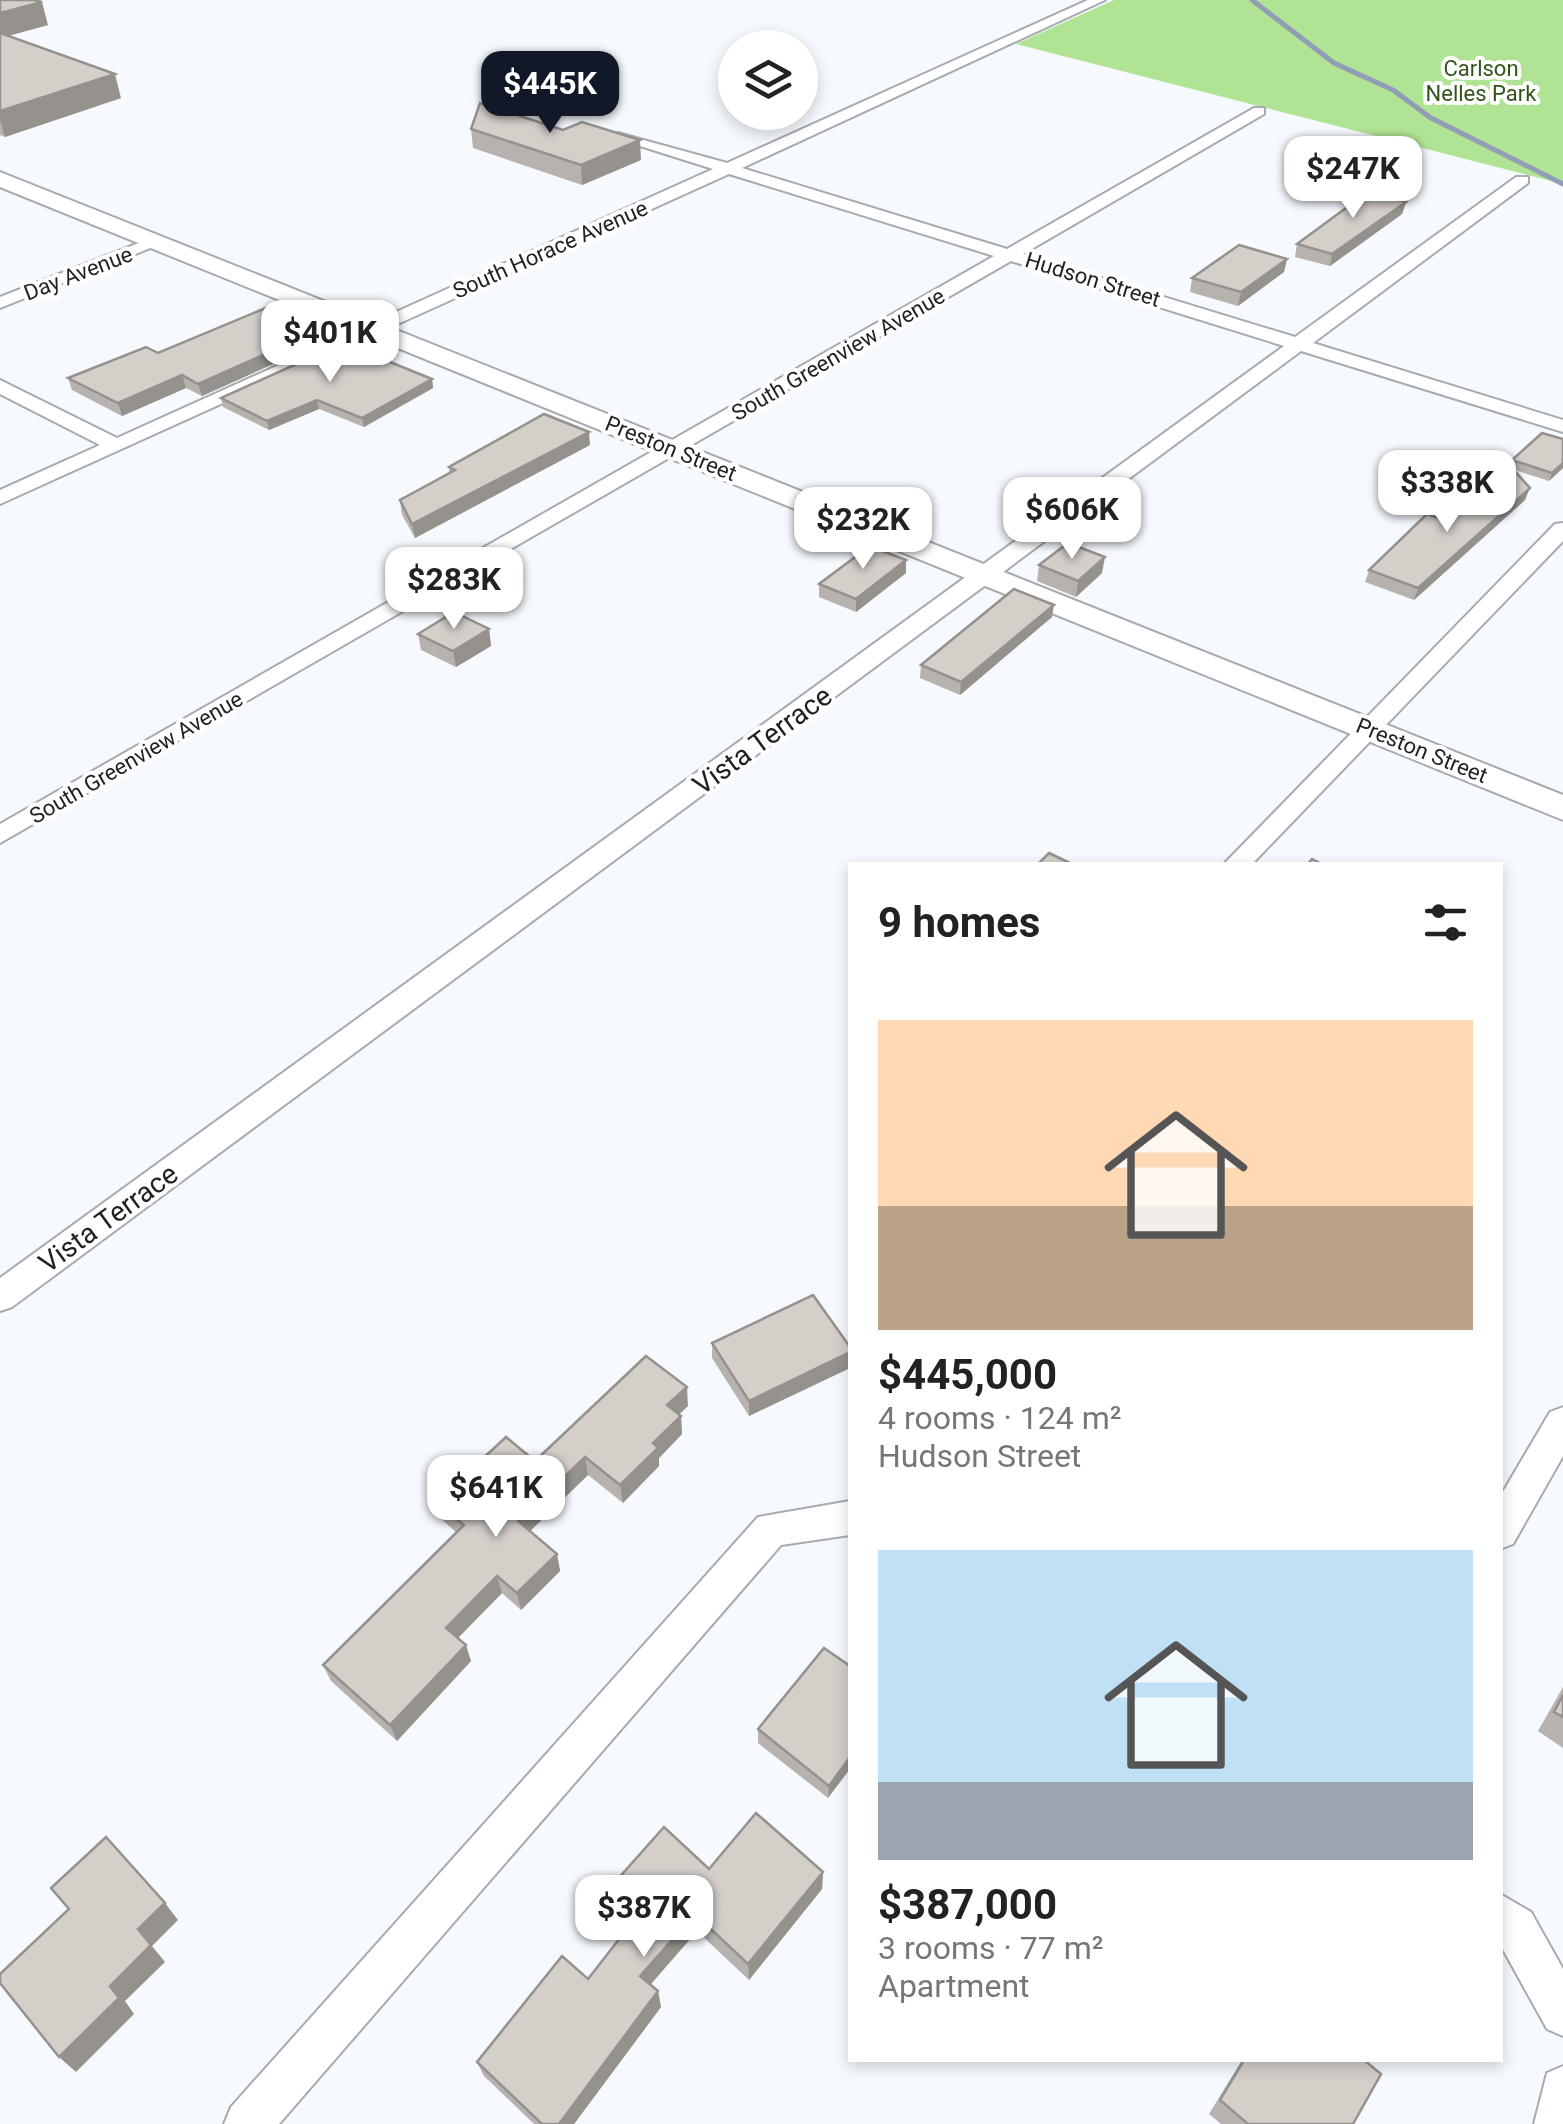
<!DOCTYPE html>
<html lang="en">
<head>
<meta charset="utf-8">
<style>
	:root { --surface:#fff; --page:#f6f6f6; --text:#222; --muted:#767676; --accent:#111827 }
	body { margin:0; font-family:Roboto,sans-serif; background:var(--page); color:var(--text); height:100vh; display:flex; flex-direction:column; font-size:38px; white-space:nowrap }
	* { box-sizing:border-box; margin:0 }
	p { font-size:32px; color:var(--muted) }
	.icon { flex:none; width:55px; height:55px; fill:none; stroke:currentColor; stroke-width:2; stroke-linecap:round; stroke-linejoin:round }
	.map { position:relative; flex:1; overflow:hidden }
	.panel { position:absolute; left:848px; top:862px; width:655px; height:1200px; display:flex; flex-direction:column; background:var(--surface); border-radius:0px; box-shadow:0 5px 15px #0003 }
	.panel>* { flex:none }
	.tools { position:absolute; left:718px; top:30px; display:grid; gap:20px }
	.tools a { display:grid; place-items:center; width:100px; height:100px; border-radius:50%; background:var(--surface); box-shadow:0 5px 15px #0003; font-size:50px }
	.price { position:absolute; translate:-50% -85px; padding:0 22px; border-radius:20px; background:#fff; color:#222; font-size:32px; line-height:65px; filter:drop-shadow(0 2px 5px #0008) }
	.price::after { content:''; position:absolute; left:50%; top:60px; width:30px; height:22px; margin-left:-15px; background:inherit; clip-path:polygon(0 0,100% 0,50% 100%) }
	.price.current { background:var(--accent); color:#fff }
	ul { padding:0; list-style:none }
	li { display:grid; align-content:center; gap:20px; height:530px; padding:0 30px }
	li span { display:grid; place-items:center; height:310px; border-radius:0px; color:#555 }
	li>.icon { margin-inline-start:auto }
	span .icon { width:180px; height:180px; fill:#fffc; stroke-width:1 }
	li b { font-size:42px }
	h2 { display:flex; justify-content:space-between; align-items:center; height:120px; padding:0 30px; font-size:42px }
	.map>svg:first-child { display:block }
</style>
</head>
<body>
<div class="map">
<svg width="1563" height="2124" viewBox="0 0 1563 2124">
	<rect width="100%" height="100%" fill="#f6faff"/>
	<!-- green -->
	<polygon fill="#b1e394" points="1114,0 1563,0 1563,184 1016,44"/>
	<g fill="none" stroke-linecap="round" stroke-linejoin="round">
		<!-- stream -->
		<polyline stroke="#919db5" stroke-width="5" points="1252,0 1334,63 1393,90 1431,118 1563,184"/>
		<!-- street casing -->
		<g stroke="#a6abb1" stroke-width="4">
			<g id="street">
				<polygon points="1088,0 1105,0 742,168 1007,249 1254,108 1264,108 1264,114 1023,254 1295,337 1516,177 1528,177 1528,183 1313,343 1563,420 1563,432 1301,351 12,1307 0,1311 0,1278 1284,346 1011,261 0,843 0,824 994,256 729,174 0,504 0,490 100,445 0,394 0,380 117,438 713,169 618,139 618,133 727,163"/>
				<polygon points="149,239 163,243 0,308 0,297"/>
				<polygon points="1563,523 1563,541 1251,865 1223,865 1555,524"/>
				<polygon points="1563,1407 1563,1456 1513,1544 1500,1549 1500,1497 1550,1412"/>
				<polygon points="850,1501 850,1535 781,1545 279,2124 224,2124 231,2107 758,1517"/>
				<polygon points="1500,1894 1531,1912 1563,1969 1563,2036 1547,2029 1500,1944"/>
				<polygon points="1563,2066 1563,2124 1534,2124 1547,2073"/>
			</g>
		</g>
		<!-- secondary casing -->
		<g stroke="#a6abb1" stroke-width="4">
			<polygon id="secondary" points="0,172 1563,795 1563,820 0,187"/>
		</g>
		<!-- street -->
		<use href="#street" fill="#fff" fill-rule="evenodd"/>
		<!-- secondary -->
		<use href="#secondary" fill="#fff" fill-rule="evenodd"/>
	</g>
	<!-- wall -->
	<g fill="#b7b2ae">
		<polygon points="0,0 48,25 8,36 121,98 5,137 0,135"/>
		<polygon points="471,129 641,160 582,185 473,148"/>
		<polygon points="1391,198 1406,202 1402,214 1330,266 1295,257 1297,244"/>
		<polygon points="1287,259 1284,272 1238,306 1190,292 1192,278"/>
		<polygon points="322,342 202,396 186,388 122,416 72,390 68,378 158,353"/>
		<polygon points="432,379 433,388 364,427 319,409 269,430 223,407 221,398"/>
		<polygon points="1563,439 1563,468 1549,481 1509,468 1512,460"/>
		<polygon points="590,445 415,538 402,515 400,500 449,473 449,467"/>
		<polygon points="1525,500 1414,600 1365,582 1369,570 1449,522"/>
		<polygon points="906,560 906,573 856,612 819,597 819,584"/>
		<polygon points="1039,565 1102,573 1076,597 1037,581"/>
		<polygon points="1052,617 960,695 920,678 921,665"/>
		<polygon points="489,629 491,646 456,667 421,650 418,634"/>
		<polygon points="712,1343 850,1347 850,1368 749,1416 712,1358"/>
		<polygon points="688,1406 679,1414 681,1416 682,1434 659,1458 659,1466 623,1503 588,1475 530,1531 557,1554 560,1571 521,1610 502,1593 458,1638 471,1661 397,1741 331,1681 323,1665 457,1533 441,1519 436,1502 535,1461"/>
		<polygon points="849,1667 828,1798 758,1743 758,1729"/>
		<polygon points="1563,1687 1563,1748 1538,1731"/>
		<polygon points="709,1869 823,1872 822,1889 749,1980 697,1931 650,1985 658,1991 661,2007 574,2124 534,2124 484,2076 477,2062 588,1979 639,1914 621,1897 617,1880"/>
		<polygon points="1242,2060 1364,2060 1353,2124 1221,2124 1209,2114"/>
	</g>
	<!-- shaded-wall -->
	<g fill="#95918d">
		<polygon points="42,2 48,25 0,38 0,13"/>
		<polygon points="115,74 121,98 5,137 0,120 0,111"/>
		<polygon points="640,140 641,160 582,185 581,165"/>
		<polygon points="1406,202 1402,214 1330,266 1332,254"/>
		<polygon points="1287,259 1284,272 1238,306 1241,292"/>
		<polygon points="319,330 322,342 202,396 198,384"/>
		<polygon points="182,375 186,388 122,416 118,403"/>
		<polygon points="432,379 433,388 364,427 362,418"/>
		<polygon points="317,400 319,409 269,430 267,421"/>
		<polygon points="589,432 590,445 415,538 412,524"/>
		<polygon points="1563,463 1563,468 1549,481 1552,473"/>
		<polygon points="1530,488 1525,500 1414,600 1418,588"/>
		<polygon points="1105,557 1102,573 1076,597 1078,581"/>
		<polygon points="906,560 906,573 856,612 856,599"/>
		<polygon points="1054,605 1052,617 960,695 961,682"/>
		<polygon points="489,629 491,646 456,667 453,651"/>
		<polygon points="850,1352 850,1368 749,1416 749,1401"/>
		<polygon points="687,1387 688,1406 669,1424 667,1405"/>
		<polygon points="681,1416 682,1434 659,1458 659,1466 623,1503 620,1485 653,1443"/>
		<polygon points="585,1457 588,1475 522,1539 518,1521"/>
		<polygon points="557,1554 560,1571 521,1610 517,1593"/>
		<polygon points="497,1576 502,1593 451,1645 446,1628"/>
		<polygon points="466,1645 471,1661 397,1741 390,1725"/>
		<polygon points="850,1757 850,1769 828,1798 829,1786"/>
		<polygon points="823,1872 822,1889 749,1980 748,1964"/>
		<polygon points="165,1903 178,1920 152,1946 165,1962 125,2001 134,2014 76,2072 59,2057 110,1986 138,1929"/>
		<polygon points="695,1914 697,1931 644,1992 640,1976"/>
		<polygon points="658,1991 661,2007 574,2124 559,2124"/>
	</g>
	<!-- building -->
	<g fill="#d5cfca" stroke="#95918d" stroke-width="2.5">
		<polygon points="0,0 33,0 42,2 0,13"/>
		<polygon points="0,33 115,74 0,111"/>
		<polygon points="480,103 563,130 582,122 640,140 581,165 471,129"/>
		<polygon points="1380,183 1391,198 1406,202 1332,254 1297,244"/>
		<polygon points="1239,245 1287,259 1241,292 1192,278"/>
		<polygon points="268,307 319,330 198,384 182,375 118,403 68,378 146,347 158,353"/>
		<polygon points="343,343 432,379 362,418 317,400 267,421 221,398"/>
		<polygon points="544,414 589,432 412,524 400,500 455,470 449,467"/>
		<polygon points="1542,433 1563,439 1563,463 1552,473 1512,460"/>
		<polygon points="1513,469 1530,488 1418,588 1369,570 1427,514 1449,522"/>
		<polygon points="1068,543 1105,557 1078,581 1039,565"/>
		<polygon points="870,546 906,560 856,599 819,584"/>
		<polygon points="1014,589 1054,605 961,682 921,665"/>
		<polygon points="454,612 489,629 453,651 418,634"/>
		<polygon points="1049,853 1074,865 1037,865"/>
		<polygon points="1312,859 1324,865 1307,865"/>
		<polygon points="813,1295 850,1347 850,1352 749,1401 712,1343"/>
		<polygon points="646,1356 687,1387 667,1405 681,1416 653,1443 658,1448 620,1485 585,1457 518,1521 557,1554 517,1593 497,1576 446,1628 466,1645 390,1725 323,1665 464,1525 436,1502 506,1437 535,1461"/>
		<polygon points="824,1648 850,1666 850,1757 829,1786 758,1729"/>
		<polygon points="1563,1695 1563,1717 1554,1712"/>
		<polygon points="756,1813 823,1872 748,1964 695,1914 640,1976 658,1991 559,2124 542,2124 477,2062 562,1956 588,1979 645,1906 617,1880 664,1827 709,1869"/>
		<polygon points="106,1837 165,1903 138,1929 151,1945 110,1986 119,1998 59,2057 0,1983 0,1974 69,1909 51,1888"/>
		<polygon points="1244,2060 1364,2060 1381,2074 1353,2124 1248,2124 1220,2100"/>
	</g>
	<g text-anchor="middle" stroke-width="8" stroke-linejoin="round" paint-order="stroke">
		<!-- far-park labels -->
		<g font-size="22" fill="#32531a" stroke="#fff">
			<text x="1481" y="76">Carlson<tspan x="1481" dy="25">Nelles Park</tspan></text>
		</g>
		<!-- far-street labels -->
		<g font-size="22" fill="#1e2022" stroke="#fff">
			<text transform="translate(550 249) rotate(-24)" y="8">South Horace Avenue</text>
			<text transform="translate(78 273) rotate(-21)" y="8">Day Avenue</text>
			<text transform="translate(1093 279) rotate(17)" y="8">Hudson Street</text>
			<text transform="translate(838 354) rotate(-30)" y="8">South Greenview Avenue</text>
			<text transform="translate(671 448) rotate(22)" y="8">Preston Street</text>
			<text transform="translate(1422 750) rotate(22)" y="8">Preston Street</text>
			<text transform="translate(136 757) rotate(-30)" y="8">South Greenview Avenue</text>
		</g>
		<!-- street labels -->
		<g font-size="28" fill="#1e2022" stroke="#fff">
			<text transform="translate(762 740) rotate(-36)" y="10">Vista Terrace</text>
			<text transform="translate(108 1218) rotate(-36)" y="10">Vista Terrace</text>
		</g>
	</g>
</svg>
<div class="tools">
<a><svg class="icon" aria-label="layers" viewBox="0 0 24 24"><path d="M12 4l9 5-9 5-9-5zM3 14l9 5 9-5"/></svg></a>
</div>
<b class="price current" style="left:550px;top:136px">$445K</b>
<b class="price" style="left:1353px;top:221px">$247K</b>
<b class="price" style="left:330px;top:385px">$401K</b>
<b class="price" style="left:1447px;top:535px">$338K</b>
<b class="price" style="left:1072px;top:562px">$606K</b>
<b class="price" style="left:863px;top:572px">$232K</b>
<b class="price" style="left:454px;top:632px">$283K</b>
<b class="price" style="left:496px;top:1540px">$641K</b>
<b class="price" style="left:644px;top:1960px">$387K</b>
<section class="panel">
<h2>9 homes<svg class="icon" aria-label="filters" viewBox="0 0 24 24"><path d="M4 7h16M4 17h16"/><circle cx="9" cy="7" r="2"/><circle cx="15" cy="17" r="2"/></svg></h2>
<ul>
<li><span style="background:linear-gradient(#ffd9b3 60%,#b9a48a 0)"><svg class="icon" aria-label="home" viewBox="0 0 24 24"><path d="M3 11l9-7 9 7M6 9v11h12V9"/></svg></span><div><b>$445,000</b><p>4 rooms · 124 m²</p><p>Hudson Street</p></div></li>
<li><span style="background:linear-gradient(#bfe0f5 75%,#9aa5b1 0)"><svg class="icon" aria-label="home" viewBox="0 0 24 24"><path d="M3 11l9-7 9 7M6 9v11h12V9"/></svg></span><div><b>$387,000</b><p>3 rooms · 77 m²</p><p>Apartment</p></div></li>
</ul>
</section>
</div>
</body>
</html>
